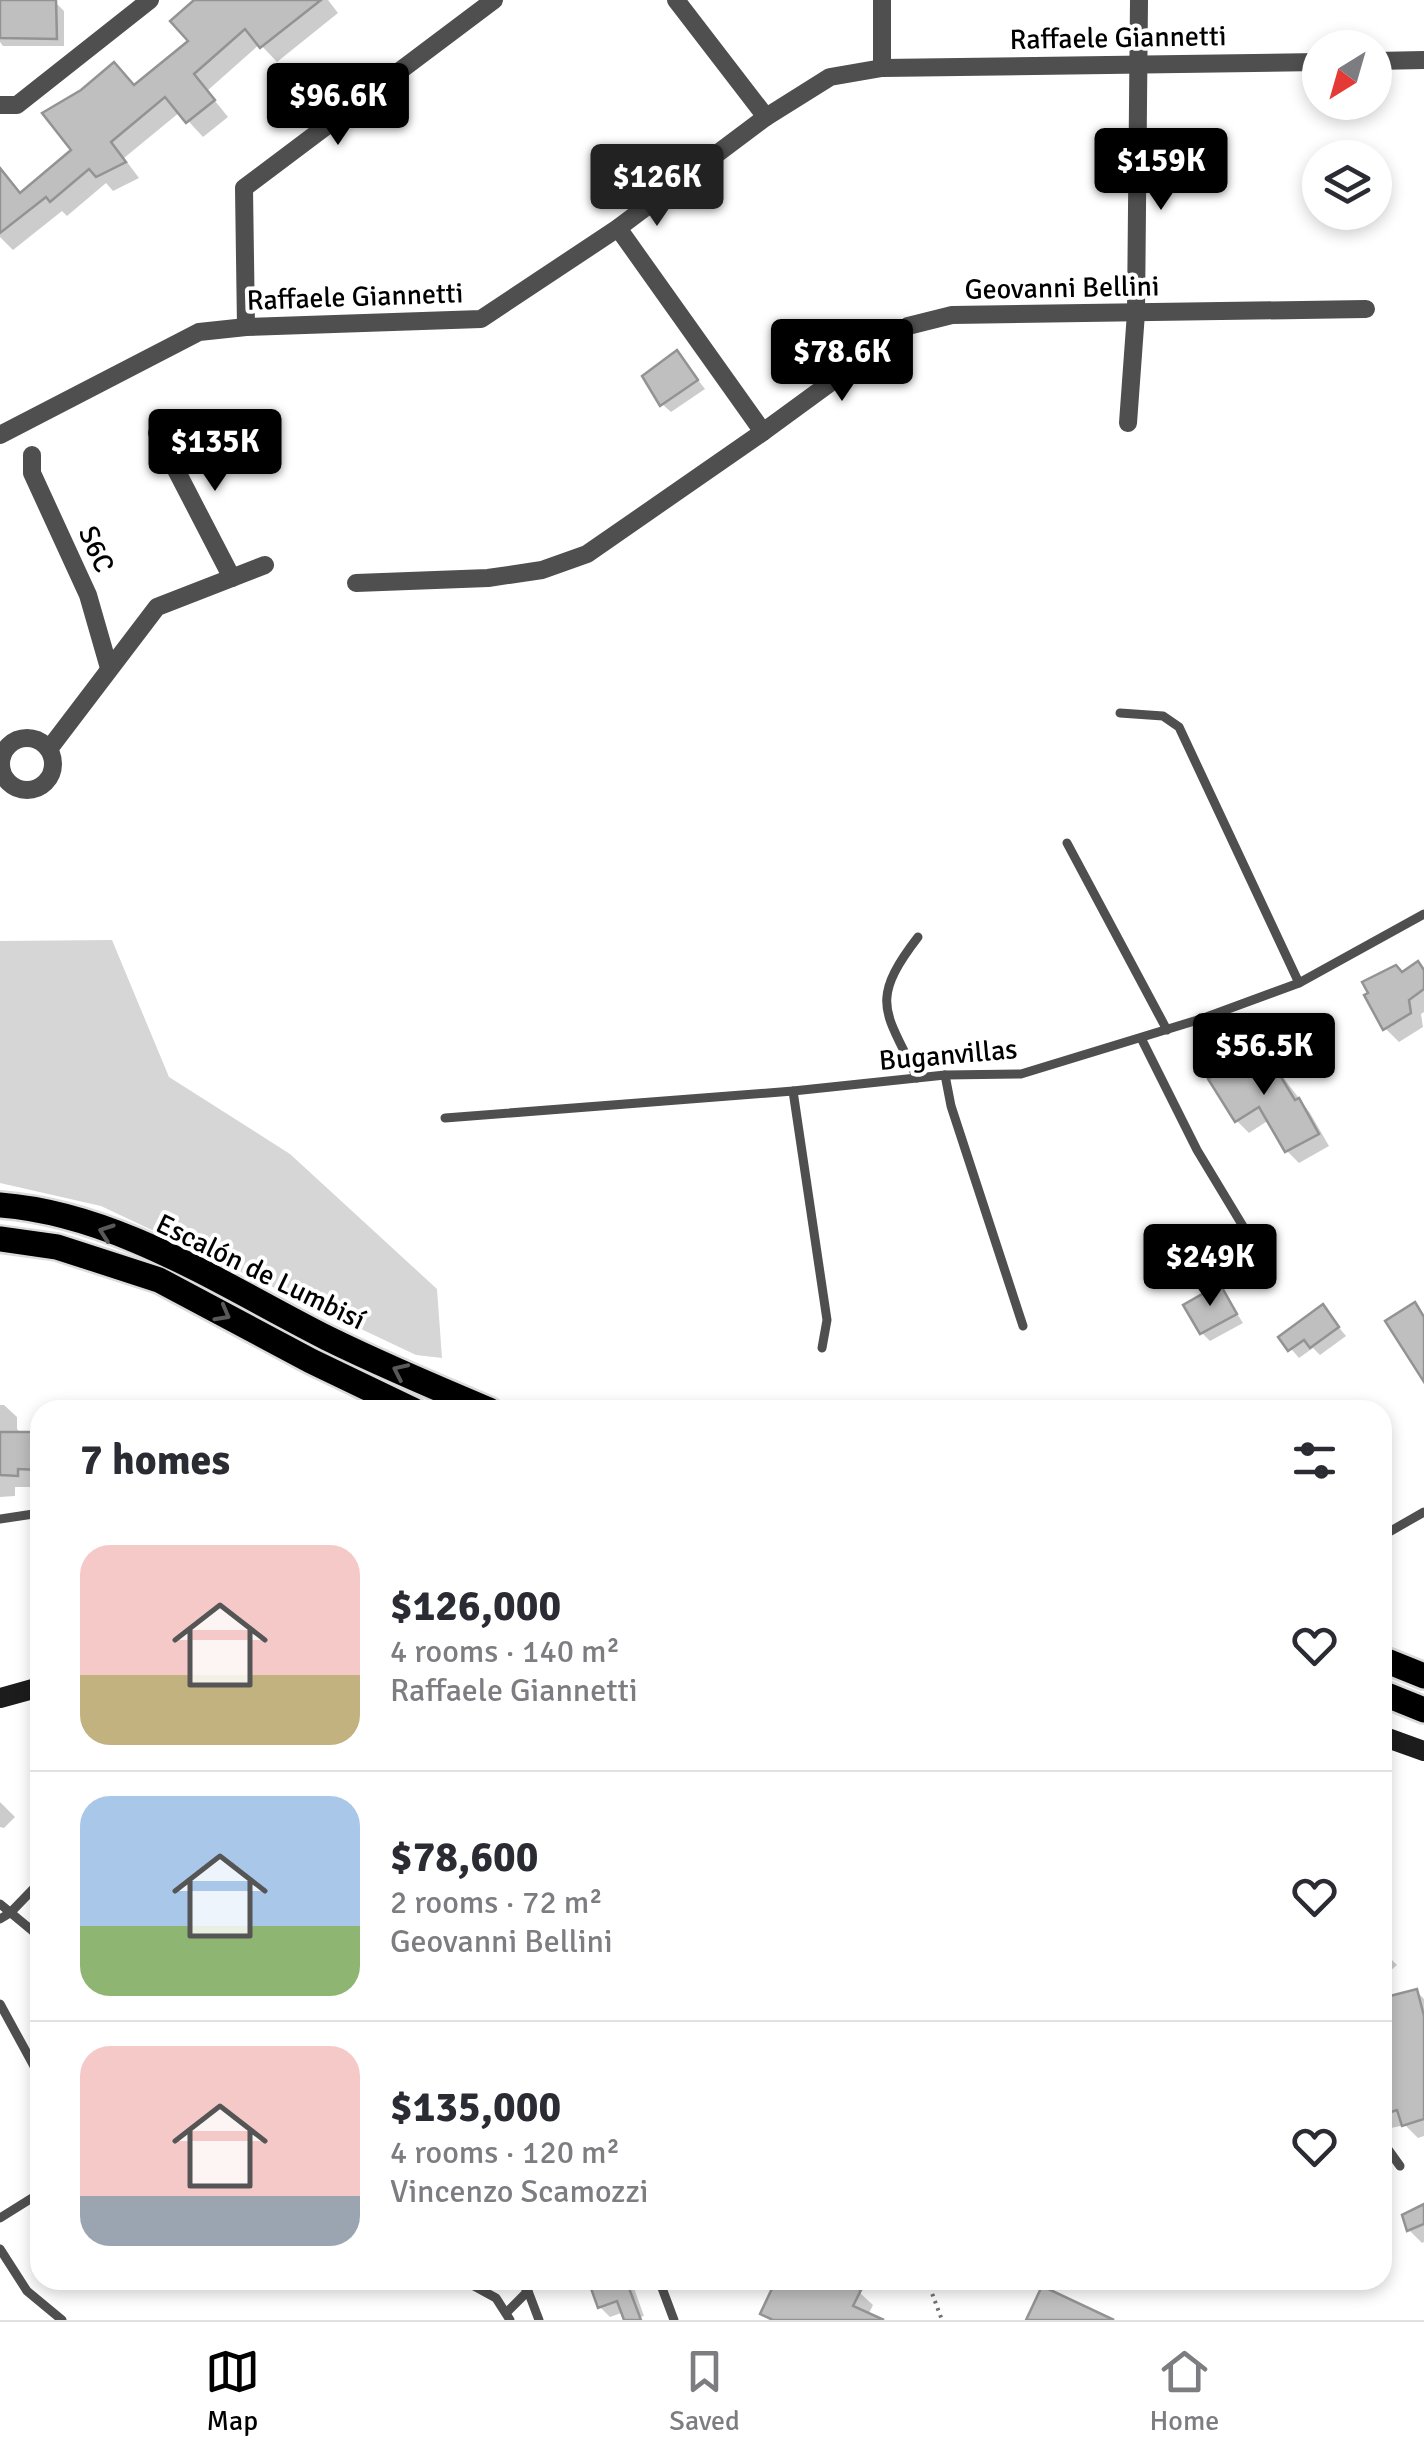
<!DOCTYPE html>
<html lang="en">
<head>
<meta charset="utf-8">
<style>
	:root { --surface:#fff; --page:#f2f2f3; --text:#2b2b33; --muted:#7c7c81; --line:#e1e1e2; --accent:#000 }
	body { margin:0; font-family:Signika,sans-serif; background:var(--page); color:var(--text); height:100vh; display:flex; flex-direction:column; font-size:38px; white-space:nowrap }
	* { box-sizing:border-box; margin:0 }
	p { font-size:32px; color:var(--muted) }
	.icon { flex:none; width:55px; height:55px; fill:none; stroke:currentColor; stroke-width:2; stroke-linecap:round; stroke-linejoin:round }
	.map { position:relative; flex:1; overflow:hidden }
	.panel { position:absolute; left:30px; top:1400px; width:1362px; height:890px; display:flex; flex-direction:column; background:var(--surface); border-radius:30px; box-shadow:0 5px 15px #0003 }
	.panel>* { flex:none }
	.needle { width:65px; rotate:217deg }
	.controls { position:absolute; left:1302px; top:30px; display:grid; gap:20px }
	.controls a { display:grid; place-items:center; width:90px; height:90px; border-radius:50%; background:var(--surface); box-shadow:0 5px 15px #0003; font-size:50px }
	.price { position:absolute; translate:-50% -85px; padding:0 22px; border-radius:10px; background:var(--accent); color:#fff; font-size:32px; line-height:65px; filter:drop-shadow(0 2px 5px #0008) }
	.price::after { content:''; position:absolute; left:50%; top:60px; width:30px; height:22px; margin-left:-15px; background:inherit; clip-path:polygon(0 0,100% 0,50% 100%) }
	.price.selected { background:#222; color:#fff }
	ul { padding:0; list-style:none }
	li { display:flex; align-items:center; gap:30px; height:250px; padding:0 50px }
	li+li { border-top:2px solid var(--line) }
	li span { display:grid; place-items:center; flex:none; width:280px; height:200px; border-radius:30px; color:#555 }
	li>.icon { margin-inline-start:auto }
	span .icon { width:120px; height:120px; fill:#fffc; stroke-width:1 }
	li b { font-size:42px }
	h2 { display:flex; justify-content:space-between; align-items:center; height:120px; padding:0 50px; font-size:42px }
	.dock { display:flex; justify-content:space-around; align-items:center; height:140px; border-top:2px solid var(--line); background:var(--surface); font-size:28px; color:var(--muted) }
	.dock a { display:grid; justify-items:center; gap:5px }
	.dock .selected { color:var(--accent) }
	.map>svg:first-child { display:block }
</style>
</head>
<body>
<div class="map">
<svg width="1424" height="2320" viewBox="0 0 1424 2320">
	<rect width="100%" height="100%" fill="#fff"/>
	<!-- green -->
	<polygon fill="#d6d6d6" points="112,940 169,1077 290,1154 437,1289 442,1358 416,1355 101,1206 0,1183 0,941"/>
	<!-- shadow -->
	<g fill="#0003">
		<polygon points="200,0 328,0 338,13 277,62 260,44 207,91 228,117 203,137 180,112 124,158 139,178 113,191 106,183 67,216 62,211 13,250 0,237 0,171 22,195 74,150 135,87 191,41"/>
		<polygon points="0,2 55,2 64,11 64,46 3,46 0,42"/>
		<polygon points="677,353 705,389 671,412 662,404"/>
		<polygon points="1424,971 1424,1012 1421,1014 1423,1027 1399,1042 1385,1028 1402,975"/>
		<polygon points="1262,1049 1310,1113 1329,1146 1299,1163 1287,1151 1269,1120 1249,1133 1237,1121 1212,1080"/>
		<polygon points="1220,1287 1243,1323 1210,1341 1202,1333"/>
		<polygon points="1323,1308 1346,1336 1320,1355 1313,1348 1299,1358 1281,1337"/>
		<polygon points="101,1403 108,1410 125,1410 70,1410 69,1406"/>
		<polygon points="0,1405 4,1405 17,1417 17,1429 23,1435 40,1435 40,1481 30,1481 30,1487 15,1487 15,1496 0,1497"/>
		<polygon points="0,1802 15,1817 4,1828 0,1827"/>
		<polygon points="1382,1950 1397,1965 1382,1978"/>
		<polygon points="1416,1991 1424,1999 1424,2136 1418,2138 1405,2125 1382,2130 1382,2094"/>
		<polygon points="1424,2207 1424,2242 1422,2243 1409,2230"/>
		<polygon points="591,2280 631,2280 644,2316 627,2320 624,2312 610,2317 600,2307"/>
		<polygon points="779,2280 834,2280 859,2292 873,2305 868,2315 874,2320 770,2320 763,2314"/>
	</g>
	<!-- building -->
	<g fill="#bfbfbf" stroke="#939393" stroke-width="2.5">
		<polygon points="0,0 56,0 57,39 0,38"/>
		<polygon points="194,0 321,0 260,48 245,29 194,74 215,100 186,123 165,97 111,142 126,162 96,177 89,169 50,202 46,197 0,233 0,168 20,193 71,150 42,113 81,90 114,62 134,85 188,41 170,21"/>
		<polygon points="677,350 698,380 660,406 642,376"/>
		<polygon points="1418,961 1424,970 1424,989 1409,1000 1411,1013 1383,1030 1364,995 1368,993 1362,982 1396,965 1402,972"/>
		<polygon points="1262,1046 1295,1100 1299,1098 1319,1134 1285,1152 1259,1107 1235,1122 1208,1079"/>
		<polygon points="1220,1284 1237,1314 1200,1334 1183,1305"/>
		<polygon points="1415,1302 1424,1317 1424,1382 1385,1321"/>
		<polygon points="1323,1304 1339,1327 1310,1348 1304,1340 1288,1351 1278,1337"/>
		<polygon points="0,1432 40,1432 40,1470 18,1469 18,1476 0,1475"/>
		<polygon points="1417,1989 1424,2016 1424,2119 1402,2126 1397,2110 1382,2115 1382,1998"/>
		<polygon points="1424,2204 1424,2224 1407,2231 1402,2215"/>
		<polygon points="588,2280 626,2280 641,2320 624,2320 617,2301 598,2308"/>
		<polygon points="776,2280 840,2280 861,2290 853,2306 884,2320 773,2320 760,2314"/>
		<polygon points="1042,2286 1114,2320 1026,2320"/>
	</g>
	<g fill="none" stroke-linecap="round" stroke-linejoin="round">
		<!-- primary casing -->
		<g stroke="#dbdbdb" stroke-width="30">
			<g id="primary">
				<path d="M0,1205C118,1214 224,1286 327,1338C380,1364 434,1387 489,1410"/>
				<polyline points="0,1239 57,1247 159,1280 311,1361 413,1410"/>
				<polyline points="1382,1659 1424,1676"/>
				<polyline points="1382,1693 1424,1710"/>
			</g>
		</g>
		<!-- path -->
		<polyline stroke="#717171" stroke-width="4" stroke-dasharray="2.5 5" stroke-linecap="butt" points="927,2280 942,2320"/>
		<!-- lane -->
		<g stroke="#4f4f4f" stroke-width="9">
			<polyline points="1120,713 1163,716 1179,727 1299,983"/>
			<polyline points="1067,843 1167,1030"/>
			<polyline points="1141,1038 1197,1150 1261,1256"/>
			<polyline points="945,1075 951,1106 1023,1326"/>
			<path d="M917,1078C887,1012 867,1003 918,937"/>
			<polyline points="793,1091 827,1320 822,1348"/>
			<polyline points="445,1118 793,1091 945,1075 1021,1074 1201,1019 1299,983 1424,914"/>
			<polyline points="0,1519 40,1513"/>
			<polyline points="1382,1536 1424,1512"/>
			<polyline points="0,1904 40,1937"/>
			<polyline points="0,1919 10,1913 40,1882"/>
			<polyline points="0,2004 40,2077"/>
			<polyline points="1382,2141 1400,2166"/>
			<polyline points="0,2218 40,2193"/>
			<polyline points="0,2249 27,2291 62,2320"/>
			<polyline points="463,2280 496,2298 510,2320"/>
			<polyline points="518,2280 528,2291 539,2320"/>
			<polyline points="659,2280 674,2320"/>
			<polyline points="507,2312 528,2291"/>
		</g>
		<!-- street -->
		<g stroke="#4f4f4f" stroke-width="18">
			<polyline points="676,0 766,117"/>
			<polyline points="1375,61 1424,60"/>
			<polyline points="882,68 882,0"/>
			<polyline points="0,105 17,105 150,0"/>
			<polyline points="618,228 763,432"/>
			<polyline points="246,327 244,188 494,0"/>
			<polyline points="1128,423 1136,313 1139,0"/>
			<polyline points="157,433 232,578"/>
			<polyline points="0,435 199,332 246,327 481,319 618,228 766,117 830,77 882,68 1320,62"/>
			<polyline points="32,455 32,473 88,595 109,668"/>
			<polyline points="356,583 488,578 542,570 587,554 763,432 908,326 952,315 1366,309"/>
			<circle cx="27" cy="764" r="26"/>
			<polyline points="49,749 157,607 265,565"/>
		</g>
		<!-- secondary -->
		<g stroke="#1c1c1c" stroke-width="20">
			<polyline points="0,1698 40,1687"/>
			<polyline points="1382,1736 1424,1751"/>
		</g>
		<!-- primary -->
		<use href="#primary" stroke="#000" stroke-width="25"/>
	</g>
	<!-- one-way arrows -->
	<defs><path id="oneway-chevron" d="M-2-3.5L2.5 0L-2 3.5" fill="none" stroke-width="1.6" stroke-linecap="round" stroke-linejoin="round" transform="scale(2.5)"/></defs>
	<g stroke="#595959">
		<use href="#oneway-chevron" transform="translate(106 1232) rotate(-160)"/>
		<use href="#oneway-chevron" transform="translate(223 1314) rotate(29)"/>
		<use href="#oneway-chevron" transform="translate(400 1371) rotate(-155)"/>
	</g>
	<g text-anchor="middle" stroke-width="8" stroke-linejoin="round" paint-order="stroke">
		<!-- street labels -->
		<g font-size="28" fill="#000" stroke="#fff">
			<text transform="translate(1118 37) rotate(-1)" y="10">Raffaele Giannetti</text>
			<text transform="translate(1062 287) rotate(-1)" y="10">Geovanni Bellini</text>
			<text transform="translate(355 296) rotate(-2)" y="10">Raffaele Giannetti</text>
			<text transform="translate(97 549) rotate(66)" y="10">S6C</text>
			<text transform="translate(948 1054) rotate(-5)" y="10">Buganvillas</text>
			<text transform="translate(261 1271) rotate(26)" y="10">Escalón de Lumbisí</text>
		</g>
	</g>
</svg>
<div class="controls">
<a><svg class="needle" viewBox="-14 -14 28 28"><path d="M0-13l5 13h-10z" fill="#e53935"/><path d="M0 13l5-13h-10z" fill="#7c7c81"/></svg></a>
<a><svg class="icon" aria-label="layers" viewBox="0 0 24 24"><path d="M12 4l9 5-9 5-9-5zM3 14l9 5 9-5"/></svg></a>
</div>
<b class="price" style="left:338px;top:148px">$96.6K</b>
<b class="price" style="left:1161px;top:213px">$159K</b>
<b class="price selected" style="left:657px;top:229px">$126K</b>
<b class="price" style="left:842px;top:404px">$78.6K</b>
<b class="price" style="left:215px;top:494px">$135K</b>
<b class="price" style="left:1264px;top:1098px">$56.5K</b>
<b class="price" style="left:1210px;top:1309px">$249K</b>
<section class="panel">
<h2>7 homes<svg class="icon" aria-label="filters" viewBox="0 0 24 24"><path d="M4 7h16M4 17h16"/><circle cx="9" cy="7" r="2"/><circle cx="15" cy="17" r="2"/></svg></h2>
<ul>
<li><span style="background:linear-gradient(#f6c9c9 65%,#c2b280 0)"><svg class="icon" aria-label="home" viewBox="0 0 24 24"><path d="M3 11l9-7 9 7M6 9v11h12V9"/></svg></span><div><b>$126,000</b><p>4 rooms · 140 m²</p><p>Raffaele Giannetti</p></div><svg class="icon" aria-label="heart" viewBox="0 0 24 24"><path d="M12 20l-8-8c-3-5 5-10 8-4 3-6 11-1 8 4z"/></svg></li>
<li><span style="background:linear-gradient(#a9c7e8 65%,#8fb573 0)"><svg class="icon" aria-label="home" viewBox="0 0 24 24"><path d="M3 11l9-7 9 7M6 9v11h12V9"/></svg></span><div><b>$78,600</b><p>2 rooms · 72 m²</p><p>Geovanni Bellini</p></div><svg class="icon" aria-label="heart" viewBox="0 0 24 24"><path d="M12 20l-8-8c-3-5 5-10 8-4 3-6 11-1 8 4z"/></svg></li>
<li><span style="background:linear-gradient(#f6c9c9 75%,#9aa5b1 0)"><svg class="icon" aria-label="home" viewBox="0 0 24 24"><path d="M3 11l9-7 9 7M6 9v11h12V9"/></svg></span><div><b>$135,000</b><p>4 rooms · 120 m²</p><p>Vincenzo Scamozzi</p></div><svg class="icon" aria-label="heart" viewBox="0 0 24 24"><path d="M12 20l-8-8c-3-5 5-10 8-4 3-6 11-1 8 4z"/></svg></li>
</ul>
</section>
</div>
<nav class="dock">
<a class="selected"><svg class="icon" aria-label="map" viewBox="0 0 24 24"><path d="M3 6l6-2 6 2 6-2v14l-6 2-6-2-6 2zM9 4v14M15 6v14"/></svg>Map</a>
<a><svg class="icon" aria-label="saved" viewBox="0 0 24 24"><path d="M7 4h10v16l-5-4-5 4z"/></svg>Saved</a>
<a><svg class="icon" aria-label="home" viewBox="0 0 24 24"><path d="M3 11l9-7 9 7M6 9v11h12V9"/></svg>Home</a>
</nav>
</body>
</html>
